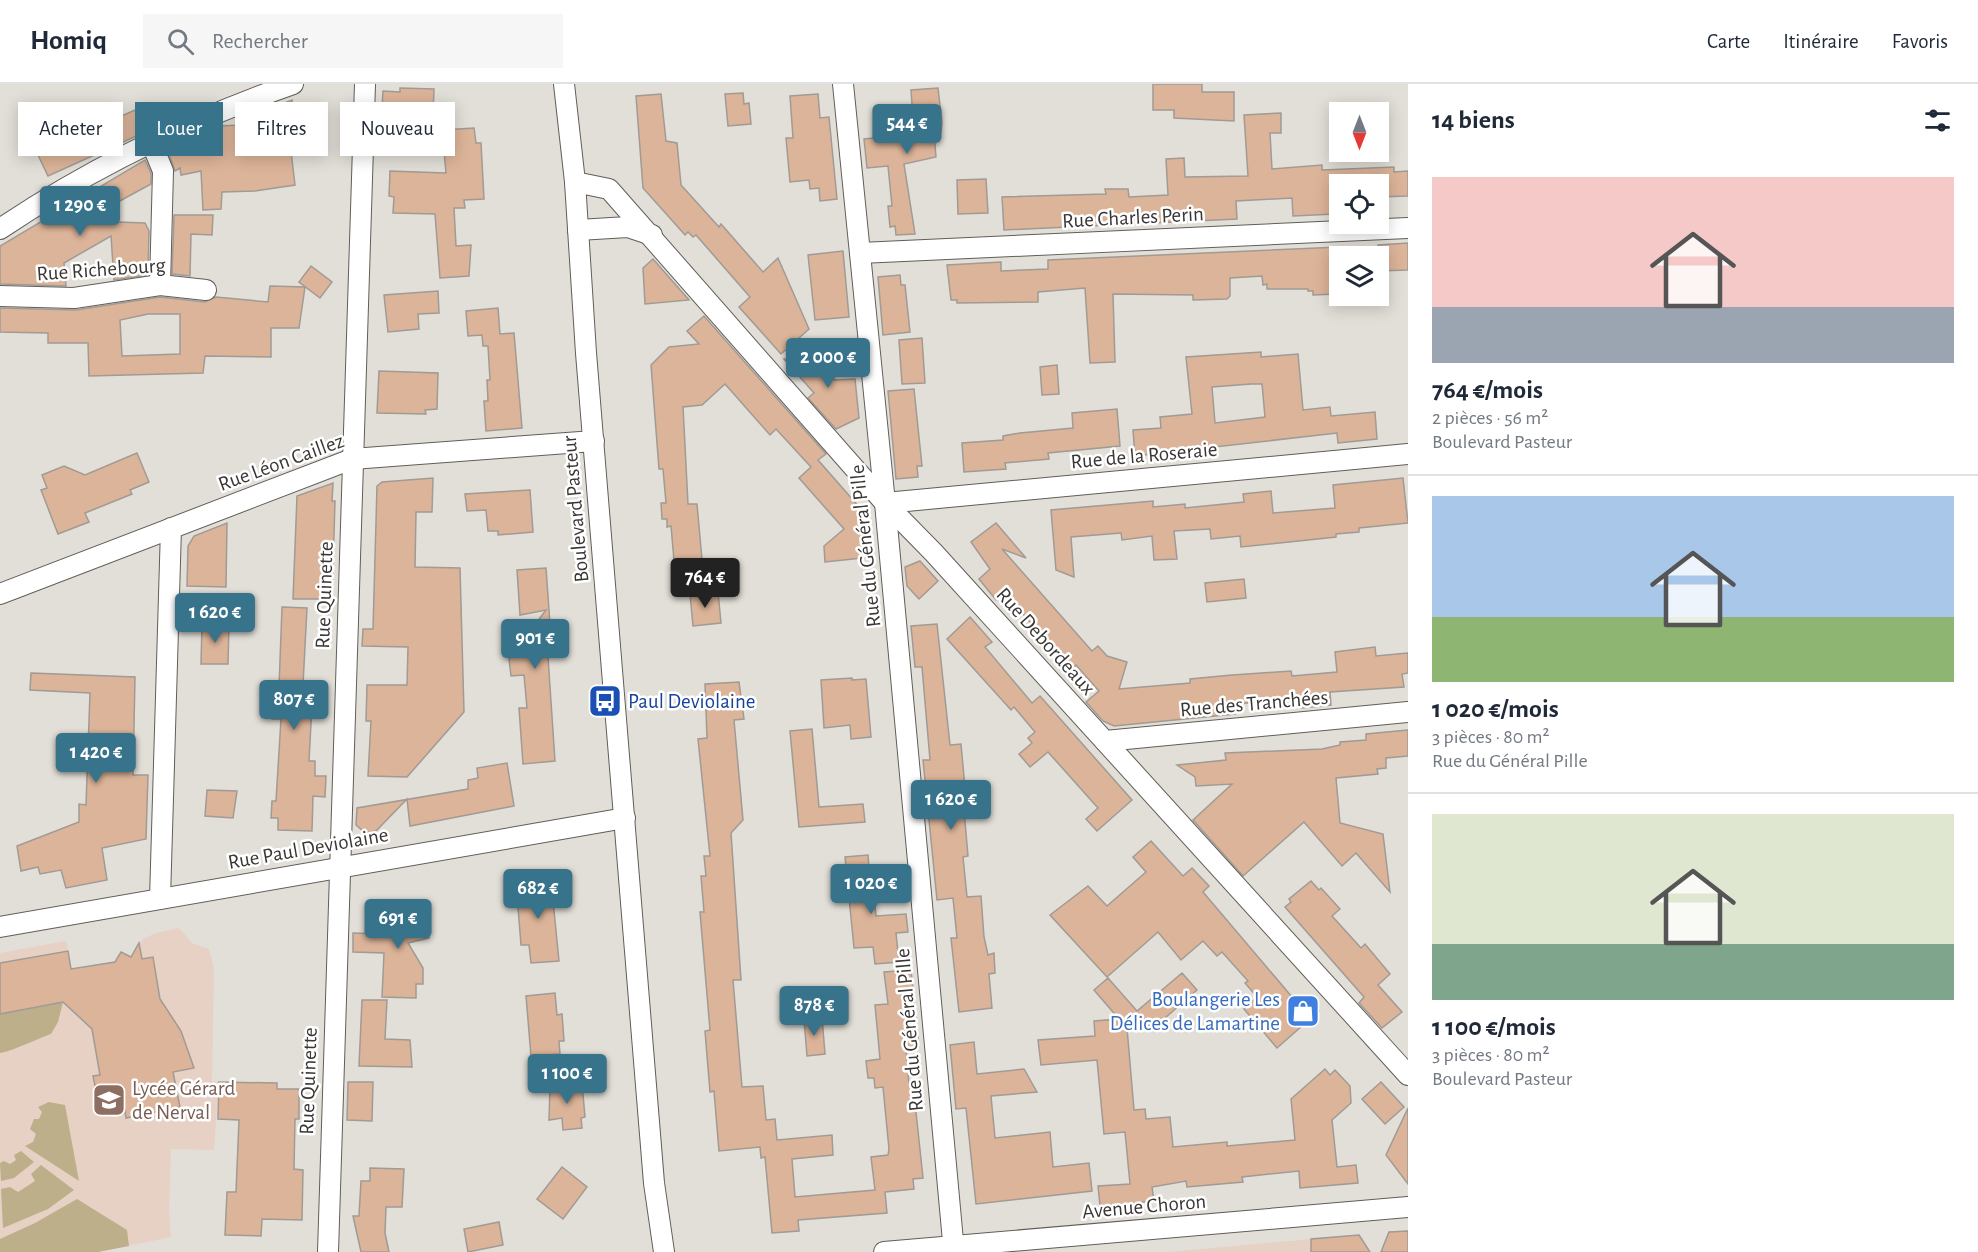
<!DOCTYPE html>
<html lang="fr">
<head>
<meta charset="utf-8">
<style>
	:root { --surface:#fff; --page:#f6f6f7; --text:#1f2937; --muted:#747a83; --line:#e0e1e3; --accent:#37738a }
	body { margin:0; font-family:"Alegreya Sans",sans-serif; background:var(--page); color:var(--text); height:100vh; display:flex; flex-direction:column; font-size:22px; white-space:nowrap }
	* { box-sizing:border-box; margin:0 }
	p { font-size:20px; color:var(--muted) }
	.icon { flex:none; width:33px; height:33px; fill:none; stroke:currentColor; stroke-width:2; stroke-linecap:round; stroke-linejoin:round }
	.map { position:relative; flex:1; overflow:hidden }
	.side { display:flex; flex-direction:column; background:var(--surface); width:570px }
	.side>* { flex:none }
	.hud { position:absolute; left:18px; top:18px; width:570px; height:54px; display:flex; gap:12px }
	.needle { width:39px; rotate:180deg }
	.buttons { position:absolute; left:1329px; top:18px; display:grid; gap:12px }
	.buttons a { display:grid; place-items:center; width:60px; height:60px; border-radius:0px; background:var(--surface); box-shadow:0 3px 15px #0003; font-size:30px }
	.price { position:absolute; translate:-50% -51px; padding:0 14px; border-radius:6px; background:var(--accent); color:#fff; font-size:20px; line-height:39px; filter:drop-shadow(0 2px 3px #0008) }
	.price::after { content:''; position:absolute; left:50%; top:36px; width:18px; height:14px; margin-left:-9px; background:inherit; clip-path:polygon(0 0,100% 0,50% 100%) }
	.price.selected { background:#222; color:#fff }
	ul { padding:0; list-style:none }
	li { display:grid; align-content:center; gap:12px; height:318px; padding:0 24px }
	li+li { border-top:2px solid var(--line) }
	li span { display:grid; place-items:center; height:186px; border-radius:0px; color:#555 }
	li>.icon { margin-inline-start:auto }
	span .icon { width:108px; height:108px; fill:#fffc; stroke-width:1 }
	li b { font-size:26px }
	h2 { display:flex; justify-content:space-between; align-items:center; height:72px; padding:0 24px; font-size:26px }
	.pill { padding:0 21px; border-radius:0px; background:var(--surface); box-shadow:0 3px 15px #0003; font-size:21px; line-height:54px }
	.pill.selected { background:var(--accent); color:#fff }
	header { display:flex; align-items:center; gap:36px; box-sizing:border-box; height:84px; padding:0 30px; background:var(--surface); border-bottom:2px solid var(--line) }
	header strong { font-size:28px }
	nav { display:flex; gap:33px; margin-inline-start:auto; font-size:21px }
	.search { width:420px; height:54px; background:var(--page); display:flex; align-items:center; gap:15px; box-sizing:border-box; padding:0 21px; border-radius:0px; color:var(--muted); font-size:22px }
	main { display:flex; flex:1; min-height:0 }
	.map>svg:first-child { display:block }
</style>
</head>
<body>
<header>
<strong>Homiq</strong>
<div class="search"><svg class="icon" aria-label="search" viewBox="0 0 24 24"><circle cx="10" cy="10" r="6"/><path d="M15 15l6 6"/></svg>Rechercher</div>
<nav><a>Carte</a><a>Itinéraire</a><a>Favoris</a></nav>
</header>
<main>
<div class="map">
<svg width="1408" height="1168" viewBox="0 0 1408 1168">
	<rect width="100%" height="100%" fill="#e2dfd8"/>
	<!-- education -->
	<g fill="#e7d1c4">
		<polygon points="179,844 192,859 209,865 214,885 212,997 219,998 214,1066 171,1065 169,1128 171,1153 98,1168 0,1168 0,869 66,857 72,885 115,878 121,868 131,873 143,855 156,849"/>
		<polygon points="1346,1152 1347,1168 1167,1168"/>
	</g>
	<!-- green -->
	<g fill="#beaf8b">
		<path d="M63,918L58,938L51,950C39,954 8,969 0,969V930Z"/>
		<polygon points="49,1018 65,1021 79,1097 25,1062 33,1058 36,1050 30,1045 34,1035 39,1035 42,1028 38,1023"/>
		<polygon points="21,1067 34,1078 14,1094 1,1097 0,1079 4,1077 10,1080 16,1076 14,1071"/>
		<polygon points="41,1081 74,1106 48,1125 3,1144 1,1105 10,1103 18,1108 35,1097 31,1090"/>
		<polygon points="77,1115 127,1146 129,1162 98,1168 0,1168 0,1155 35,1139"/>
	</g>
	<!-- building -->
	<g fill="#dcb499" stroke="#a19a95" stroke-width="1.5" fill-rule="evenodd">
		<polygon points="1153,0 1202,0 1202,8 1234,8 1234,37 1174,34 1174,26 1153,26"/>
		<polygon points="400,4 434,5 433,30 399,29 399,24 382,24 383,7 400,8"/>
		<polygon points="938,4 942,38 941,48 934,49 936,73 904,80 915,150 896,151 895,142 890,143 888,122 892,122 888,82 867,84 864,55 914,50 911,6"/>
		<polygon points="743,9 744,20 749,19 751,40 728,42 725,10"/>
		<polygon points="661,10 666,57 677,59 681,101 719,143 721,140 763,188 778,174 809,245 781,270 739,223 750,213 696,151 693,153 688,148 685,151 643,104 636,12"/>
		<polygon points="818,10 820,34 829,33 837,115 820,117 819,104 810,105 809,96 790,98 786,54 793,54 790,12"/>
		<polygon points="292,16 294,38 311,37 309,65 291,67 295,101 255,107 222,108 221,125 203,126 201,87 181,91 180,84 175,87 167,65 216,42 274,40 272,24"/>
		<polygon points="135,26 143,49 48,92 37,69"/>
		<polygon points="1281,29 1281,49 1270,49 1272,85 1322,81 1322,86 1394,83 1394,88 1408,87 1408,112 1378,113 1378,100 1333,100 1335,130 1293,132 1292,114 1236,117 1237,135 1004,146 1002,113 1106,110 1105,105 1128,105 1129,113 1168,111 1166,75 1184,74 1185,93 1248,92 1244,31"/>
		<polygon points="474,44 476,59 481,59 484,115 464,116 465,124 454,124 456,162 471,161 469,192 440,194 435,130 393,129 394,113 389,112 390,87 446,89 442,46"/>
		<polygon points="145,76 151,89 151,100 94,131 102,131 91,137 145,139 149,147 148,191 114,196 111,152 64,179 66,202 0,200 0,162"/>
		<polygon points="986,95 988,129 958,130 957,96"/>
		<polygon points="174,131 213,131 212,151 191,150 190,192 172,190"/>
		<polygon points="1408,159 1408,186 1378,187 1378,161"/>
		<polygon points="1340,163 1340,206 1336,206 1336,210 1313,211 1313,207 1308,207 1308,205 1267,205 1267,200 1263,201 1262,192 1230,194 1230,212 1227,215 1193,216 1193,211 1113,210 1115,278 1090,279 1085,204 1038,208 1038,218 957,219 957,216 951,216 947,181 1001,178 1001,187 1048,185 1048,176"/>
		<polygon points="843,167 849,233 815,236 808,171"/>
		<polygon points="653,175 689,216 645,220 643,184"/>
		<polygon points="311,182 332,198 320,214 299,198"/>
		<polygon points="900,191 901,201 905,201 910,248 883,251 878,193"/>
		<path d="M270,202L305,203L299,244H271V273L205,272L203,289L89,292L88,259H48V249L0,248V224L76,226L160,213L205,218L216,213L268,218ZM148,230H180V270L122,272L120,236Z"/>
		<polygon points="438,207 439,229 418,230 419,245 388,248 384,211"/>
		<polygon points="498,224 500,250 514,249 522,344 486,347 484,317 488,317 487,296 490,296 488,262 483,262 482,251 468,252 466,227"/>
		<polygon points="704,232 826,370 818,376 868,433 872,473 825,478 824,462 844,445 799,394 811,383 776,345 770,351 725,300 702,321 683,323 688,420 697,420 704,498 676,500 671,442 667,443 667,435 662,435 661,419 666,419 663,385 659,385 651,281 669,263 699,260 687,247"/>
		<polygon points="922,254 925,299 902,300 899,256"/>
		<path d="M1261,268V273L1298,270L1303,326L1330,323L1331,332L1375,328L1377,355L1338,359L1337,349L1135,372L1133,346L1161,344L1160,333L1192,330L1186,273ZM1251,300H1262L1265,333L1215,339L1212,303Z"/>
		<polygon points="831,270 834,296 855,295 859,334 836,345 808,314 814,309 784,275"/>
		<polygon points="1057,281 1059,310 1042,311 1040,283"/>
		<polygon points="379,287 438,289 437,325 425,326 426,330 377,329"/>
		<polygon points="914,305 922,382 917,382 918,393 896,395 888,307"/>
		<polygon points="1117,325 1120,362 1048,369 1049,375 1005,379 1006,385 964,388 962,359 1003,356 1003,352 1020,349 1073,344 1072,329"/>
		<polygon points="137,369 149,398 130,406 132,410 85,429 89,438 58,450 41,406 47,404 42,391 64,382 85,391"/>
		<polygon points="433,394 432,428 416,428 415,483 460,484 464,628 407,693 368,692 371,637 366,637 367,601 407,601 408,563 362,562 363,545 373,545 377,402 382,398"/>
		<polygon points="1403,394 1408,439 1359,444 1359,448 1336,450 1336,453 1241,463 1240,452 1211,455 1210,445 1174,447 1177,475 1154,476 1152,452 1122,456 1121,449 1071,453 1074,493 1056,486 1051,426 1153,417 1153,423 1185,420 1185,424 1244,418 1243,410 1271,407 1273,429 1335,424 1333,401"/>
		<polygon points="333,399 332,417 335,417 332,515 293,515 297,412"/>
		<polygon points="530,406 533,448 498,451 498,447 488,447 486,426 467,427 465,410"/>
		<polygon points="227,439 226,503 187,502 188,462 194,452"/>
		<polygon points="996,439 1026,474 1002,465 1092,567 1098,562 1107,572 1127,578 1119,605 1190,599 1190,595 1232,591 1291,587 1292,592 1337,588 1335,568 1375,563 1376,572 1408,569 1408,589 1402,590 1404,603 1330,608 1331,621 1301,624 1300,614 1261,618 1234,620 1235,630 1114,642 1103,637 1086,618 1099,607 1076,581 1071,586 1004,508 996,516 979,495 990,485 971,458"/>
		<polygon points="920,477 938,497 919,515 907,502 905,483"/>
		<polygon points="546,484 551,554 547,554 547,558 555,677 523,680 519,624 527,624 524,591 511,592 509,575 546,526 520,531 517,486"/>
		<polygon points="1244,495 1246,514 1207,518 1205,499"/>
		<polygon points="718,508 721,539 693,542 690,510"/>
		<polygon points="282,523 307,524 302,620 312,621 309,677 315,677 315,692 326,692 325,713 313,712 312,747 278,746 278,734 271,734 272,717 276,717 281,635 272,635 273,603 279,603"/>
		<polygon points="970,533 992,558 985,563 1032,619 1040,612 1132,716 1097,747 1086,735 1098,724 1048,668 1030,683 1019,670 1032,659 1028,654 1035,648 1014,623 1011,626 947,555"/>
		<polygon points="202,540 229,541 228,580 201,580"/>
		<polygon points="937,540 950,661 961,660 966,715 963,715 968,772 963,773 967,813 981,812 984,853 988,871 994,869 995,889 989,890 992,924 959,928 951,854 957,854 953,814 937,816 923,676 930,676 922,583 915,583 911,542"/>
		<polygon points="31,589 135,593 133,691 148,691 146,755 102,764 107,796 66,804 61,786 40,790 38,783 21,787 17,762 79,738 79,720 86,721 90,609 30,606"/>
		<polygon points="852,594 852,596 866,595 871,653 851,655 850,641 824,644 821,596"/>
		<polygon points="739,598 744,635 734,636 743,736 731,749 741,896 733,896 742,1003 763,1002 766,1036 775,1035 777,1056 832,1051 833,1071 792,1075 795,1113 875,1106 871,1073 888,1071 889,1065 883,1003 875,1004 874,994 868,994 866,977 880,975 875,921 888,920 884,888 911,886 919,963 906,964 909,1001 913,1000 923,1094 913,1095 914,1105 885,1108 887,1129 798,1136 799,1147 772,1149 765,1073 761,1074 760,1063 719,1067 714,1007 710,1008 705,947 710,946 700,828 704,828 701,792 706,792 704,772 710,772 698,655 707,654 705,600"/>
		<polygon points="812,645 819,723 863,720 865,738 799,743 790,647"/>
		<polygon points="1408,646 1408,672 1386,674 1386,684 1377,685 1378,690 1336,694 1340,739 1383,750 1390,808 1356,769 1342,782 1304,738 1243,792 1193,736 1232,700 1196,702 1195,693 1177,681 1226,676 1225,669 1322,665 1340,661 1340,658 1366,656 1366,650"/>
		<polygon points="507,679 514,722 410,742 407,715 376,747 365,749 356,741 357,724 468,705 468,696 478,694 477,684"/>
		<polygon points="207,706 237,707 233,734 205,732"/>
		<polygon points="1151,757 1183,792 1192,784 1209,802 1203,808 1298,920 1306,913 1319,927 1277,964 1244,925 1257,913 1245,899 1248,897 1222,868 1217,872 1203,857 1181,876 1158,848 1107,893 1050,831 1088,802 1107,822 1146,788 1133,773"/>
		<polygon points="868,771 872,822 875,822 876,832 906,830 908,848 896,849 899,878 875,880 873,863 854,864 845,773"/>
		<polygon points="551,796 559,877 531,879 529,861 521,861 516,799"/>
		<polygon points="1311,797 1319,806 1321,804 1340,825 1332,832 1361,864 1365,860 1390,890 1378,901 1402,928 1382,944 1359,919 1364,913 1285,823 1291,818 1289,815"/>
		<polygon points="422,820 429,854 408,859 423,884 423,900 416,900 416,914 382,913 384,869 353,868 353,849 383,850 381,840 386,839 384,827"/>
		<polygon points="139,859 142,875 153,873 160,915 181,947 194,984 173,988 180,1023 126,1034 124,1022 100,1027 93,992 100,991 92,945 63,918 0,930 0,879 68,867 71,885 115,878 121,868 131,873"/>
		<polygon points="1182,889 1197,906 1157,941 1127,944 1134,1026 1145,1025 1146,1035 1170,1033 1173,1063 1227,1058 1227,1062 1295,1056 1291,1015 1325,985 1330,991 1335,986 1350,1002 1351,1019 1332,1036 1337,1083 1356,1081 1358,1099 1300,1104 1299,1087 1242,1093 1243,1098 1187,1103 1186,1097 1152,1103 1154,1117 1100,1122 1098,1102 1130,1100 1125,1048 1104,1050 1097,976 1041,981 1038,956 1095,952 1094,937 1119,935 1094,906 1108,894 1137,927"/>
		<polygon points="555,909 557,931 562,930 564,957 559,957 560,970 531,972 526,912"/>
		<polygon points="362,916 387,916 385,955 410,956 412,983 359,982"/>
		<polygon points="822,933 825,970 807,972 804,935"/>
		<polygon points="974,958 977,990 1024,985 1037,1008 991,1012 995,1054 1050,1048 1053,1083 1089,1079 1092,1107 976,1120 966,1024 956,1025 950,961"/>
		<polygon points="219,998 277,999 277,1005 299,1005 299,1035 295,1035 294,1085 303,1086 302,1136 262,1135 261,1152 225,1151 227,1108 236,1108 239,1036 218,1035"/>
		<polygon points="348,998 373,998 372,1037 347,1036"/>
		<polygon points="1381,998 1404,1023 1385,1040 1362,1015"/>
		<polygon points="582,999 585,1033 581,1034 582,1044 563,1046 562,1034 549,1036 550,1002"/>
		<polygon points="1408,1024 1408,1100 1386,1071"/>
		<polygon points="562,1083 587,1103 563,1135 537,1115"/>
		<polygon points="370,1084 404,1085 402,1123 386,1123 385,1149 389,1168 361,1168 353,1132 359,1132 361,1097 370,1097"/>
		<polygon points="499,1138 503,1161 468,1168 464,1145"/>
		<polygon points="1408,1147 1408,1168 1381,1168 1389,1148"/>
		<polygon points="1359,1151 1370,1168 1311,1168 1311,1155"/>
	</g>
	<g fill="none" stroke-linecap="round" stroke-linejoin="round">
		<!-- minor casing -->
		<g stroke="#615e58" stroke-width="22">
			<g id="minor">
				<polyline points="564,0 575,98 586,269 654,1099 664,1168"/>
				<polyline points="843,0 885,419 954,1168"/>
				<polyline points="151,58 163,87 160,201"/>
				<polyline points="575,98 609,105 885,419 934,469 1408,991"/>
				<path d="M0,145C91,84 190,36 293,0"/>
				<polyline points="578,146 628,143 652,151"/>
				<polyline points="860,169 1408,144"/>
				<polyline points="0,212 74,214 160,201 206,206"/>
				<polyline points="885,419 1408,370"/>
				<polyline points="0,510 352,375 594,357"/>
				<polyline points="1105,657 1408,628"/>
				<polyline points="160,815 171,444"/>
				<polyline points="0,843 625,734"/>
				<polyline points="328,1168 365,0"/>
				<polyline points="884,1168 1408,1123"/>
			</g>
		</g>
		<!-- minor -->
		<use href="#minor" stroke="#fff" stroke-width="20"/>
	</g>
	<!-- icons -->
	<defs>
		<g id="bus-square" transform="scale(1.725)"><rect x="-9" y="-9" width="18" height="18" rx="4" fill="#1a4fb4" stroke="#fff"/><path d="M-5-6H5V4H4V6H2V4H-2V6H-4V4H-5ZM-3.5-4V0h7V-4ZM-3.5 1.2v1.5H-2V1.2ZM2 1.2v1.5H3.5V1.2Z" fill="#fff"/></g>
		<g id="shop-square" transform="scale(1.725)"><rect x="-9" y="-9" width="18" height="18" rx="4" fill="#3f7fe0" stroke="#fff"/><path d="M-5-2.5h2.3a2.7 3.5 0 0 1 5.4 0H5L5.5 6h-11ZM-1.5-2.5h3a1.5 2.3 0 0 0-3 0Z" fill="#fff"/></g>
		<g id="school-square" transform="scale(1.725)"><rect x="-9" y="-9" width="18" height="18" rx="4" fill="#8d6e63" stroke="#fff"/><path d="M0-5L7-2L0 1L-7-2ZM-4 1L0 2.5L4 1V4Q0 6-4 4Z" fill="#fff"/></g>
	</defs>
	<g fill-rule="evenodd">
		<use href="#bus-square" x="605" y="617"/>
		<use href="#shop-square" x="1303" y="927"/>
		<use href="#school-square" x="109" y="1016"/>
	</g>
	<g text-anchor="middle" stroke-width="5" stroke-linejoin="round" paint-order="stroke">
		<!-- street labels -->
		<g font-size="21" fill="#393735" stroke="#fff">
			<text transform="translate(1133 133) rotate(-3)" y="7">Rue Charles Perin</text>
			<text transform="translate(101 185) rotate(-4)" y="7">Rue Richebourg</text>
			<text transform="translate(1144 371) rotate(-5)" y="7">Rue de la Roseraie</text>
			<text transform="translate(281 378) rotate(-20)" y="7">Rue Léon Caillez</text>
			<text transform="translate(575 425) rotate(-95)" y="7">Boulevard Pasteur</text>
			<text transform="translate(865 462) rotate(-96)" y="7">Rue du Général Pille</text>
			<text transform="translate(324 511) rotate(-88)" y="7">Rue Quinette</text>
			<text transform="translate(1046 557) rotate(48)" y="7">Rue Debordeaux</text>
			<text transform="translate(1254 619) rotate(-5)" y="7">Rue des Tranchées</text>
			<text transform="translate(308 764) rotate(-10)" y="7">Rue Paul Deviolaine</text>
			<text transform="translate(909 946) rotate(-95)" y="7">Rue du Général Pille</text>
			<text transform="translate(308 997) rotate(-88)" y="7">Rue Quinette</text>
			<text transform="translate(1144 1122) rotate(-5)" y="7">Avenue Choron</text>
		</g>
		<!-- transit labels -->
		<g font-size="21" fill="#164399" stroke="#fff" text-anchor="start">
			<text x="628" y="624">Paul Deviolaine</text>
		</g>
		<!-- shop labels -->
		<g font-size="21" fill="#366cbe" stroke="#fff" text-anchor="end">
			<text x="1280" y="922">Boulangerie Les<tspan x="1280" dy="24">Délices de Lamartine</tspan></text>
		</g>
		<!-- education labels -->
		<g font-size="21" fill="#785e54" stroke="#fff" text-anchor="start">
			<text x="132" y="1011">Lycée Gérard<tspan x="132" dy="24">de Nerval</tspan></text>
		</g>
	</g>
</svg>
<div class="buttons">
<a><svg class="needle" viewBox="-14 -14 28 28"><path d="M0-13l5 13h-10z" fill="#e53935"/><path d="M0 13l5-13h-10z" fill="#747a83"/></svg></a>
<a><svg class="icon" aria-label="locate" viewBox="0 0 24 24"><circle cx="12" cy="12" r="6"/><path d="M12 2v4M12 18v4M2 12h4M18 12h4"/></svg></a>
<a><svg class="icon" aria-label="layers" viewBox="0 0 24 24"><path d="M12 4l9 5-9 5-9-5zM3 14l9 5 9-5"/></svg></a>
</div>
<b class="price" style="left:907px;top:71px">544 €</b>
<b class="price" style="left:80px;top:153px">1 290 €</b>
<b class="price" style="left:828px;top:305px">2 000 €</b>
<b class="price selected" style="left:705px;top:525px">764 €</b>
<b class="price" style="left:215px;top:560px">1 620 €</b>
<b class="price" style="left:535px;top:586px">901 €</b>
<b class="price" style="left:294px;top:647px">807 €</b>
<b class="price" style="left:96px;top:700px">1 420 €</b>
<b class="price" style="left:951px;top:747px">1 620 €</b>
<b class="price" style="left:871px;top:831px">1 020 €</b>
<b class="price" style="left:538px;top:836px">682 €</b>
<b class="price" style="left:398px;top:866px">691 €</b>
<b class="price" style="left:814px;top:953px">878 €</b>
<b class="price" style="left:567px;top:1021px">1 100 €</b>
<div class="hud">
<a class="pill">Acheter</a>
<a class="pill selected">Louer</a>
<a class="pill">Filtres</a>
<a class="pill">Nouveau</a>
</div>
</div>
<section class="side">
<h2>14 biens<svg class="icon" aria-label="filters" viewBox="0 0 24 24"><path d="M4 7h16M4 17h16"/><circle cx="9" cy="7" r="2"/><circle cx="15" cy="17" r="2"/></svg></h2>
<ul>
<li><span style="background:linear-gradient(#f6c9c9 70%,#9aa5b1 0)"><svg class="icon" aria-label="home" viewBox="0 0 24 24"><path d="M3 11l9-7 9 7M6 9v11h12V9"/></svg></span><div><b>764 €/mois</b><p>2 pièces · 56 m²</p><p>Boulevard Pasteur</p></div></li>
<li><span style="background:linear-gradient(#a9c7e8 65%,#8fb573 0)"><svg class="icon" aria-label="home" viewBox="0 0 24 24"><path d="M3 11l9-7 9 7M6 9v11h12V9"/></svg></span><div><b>1 020 €/mois</b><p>3 pièces · 80 m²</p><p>Rue du Général Pille</p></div></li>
<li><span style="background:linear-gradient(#dfe7d0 70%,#7fa58c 0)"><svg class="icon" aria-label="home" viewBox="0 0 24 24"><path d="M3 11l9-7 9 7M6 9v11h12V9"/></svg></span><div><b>1 100 €/mois</b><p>3 pièces · 80 m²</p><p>Boulevard Pasteur</p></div></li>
</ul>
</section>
</main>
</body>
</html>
